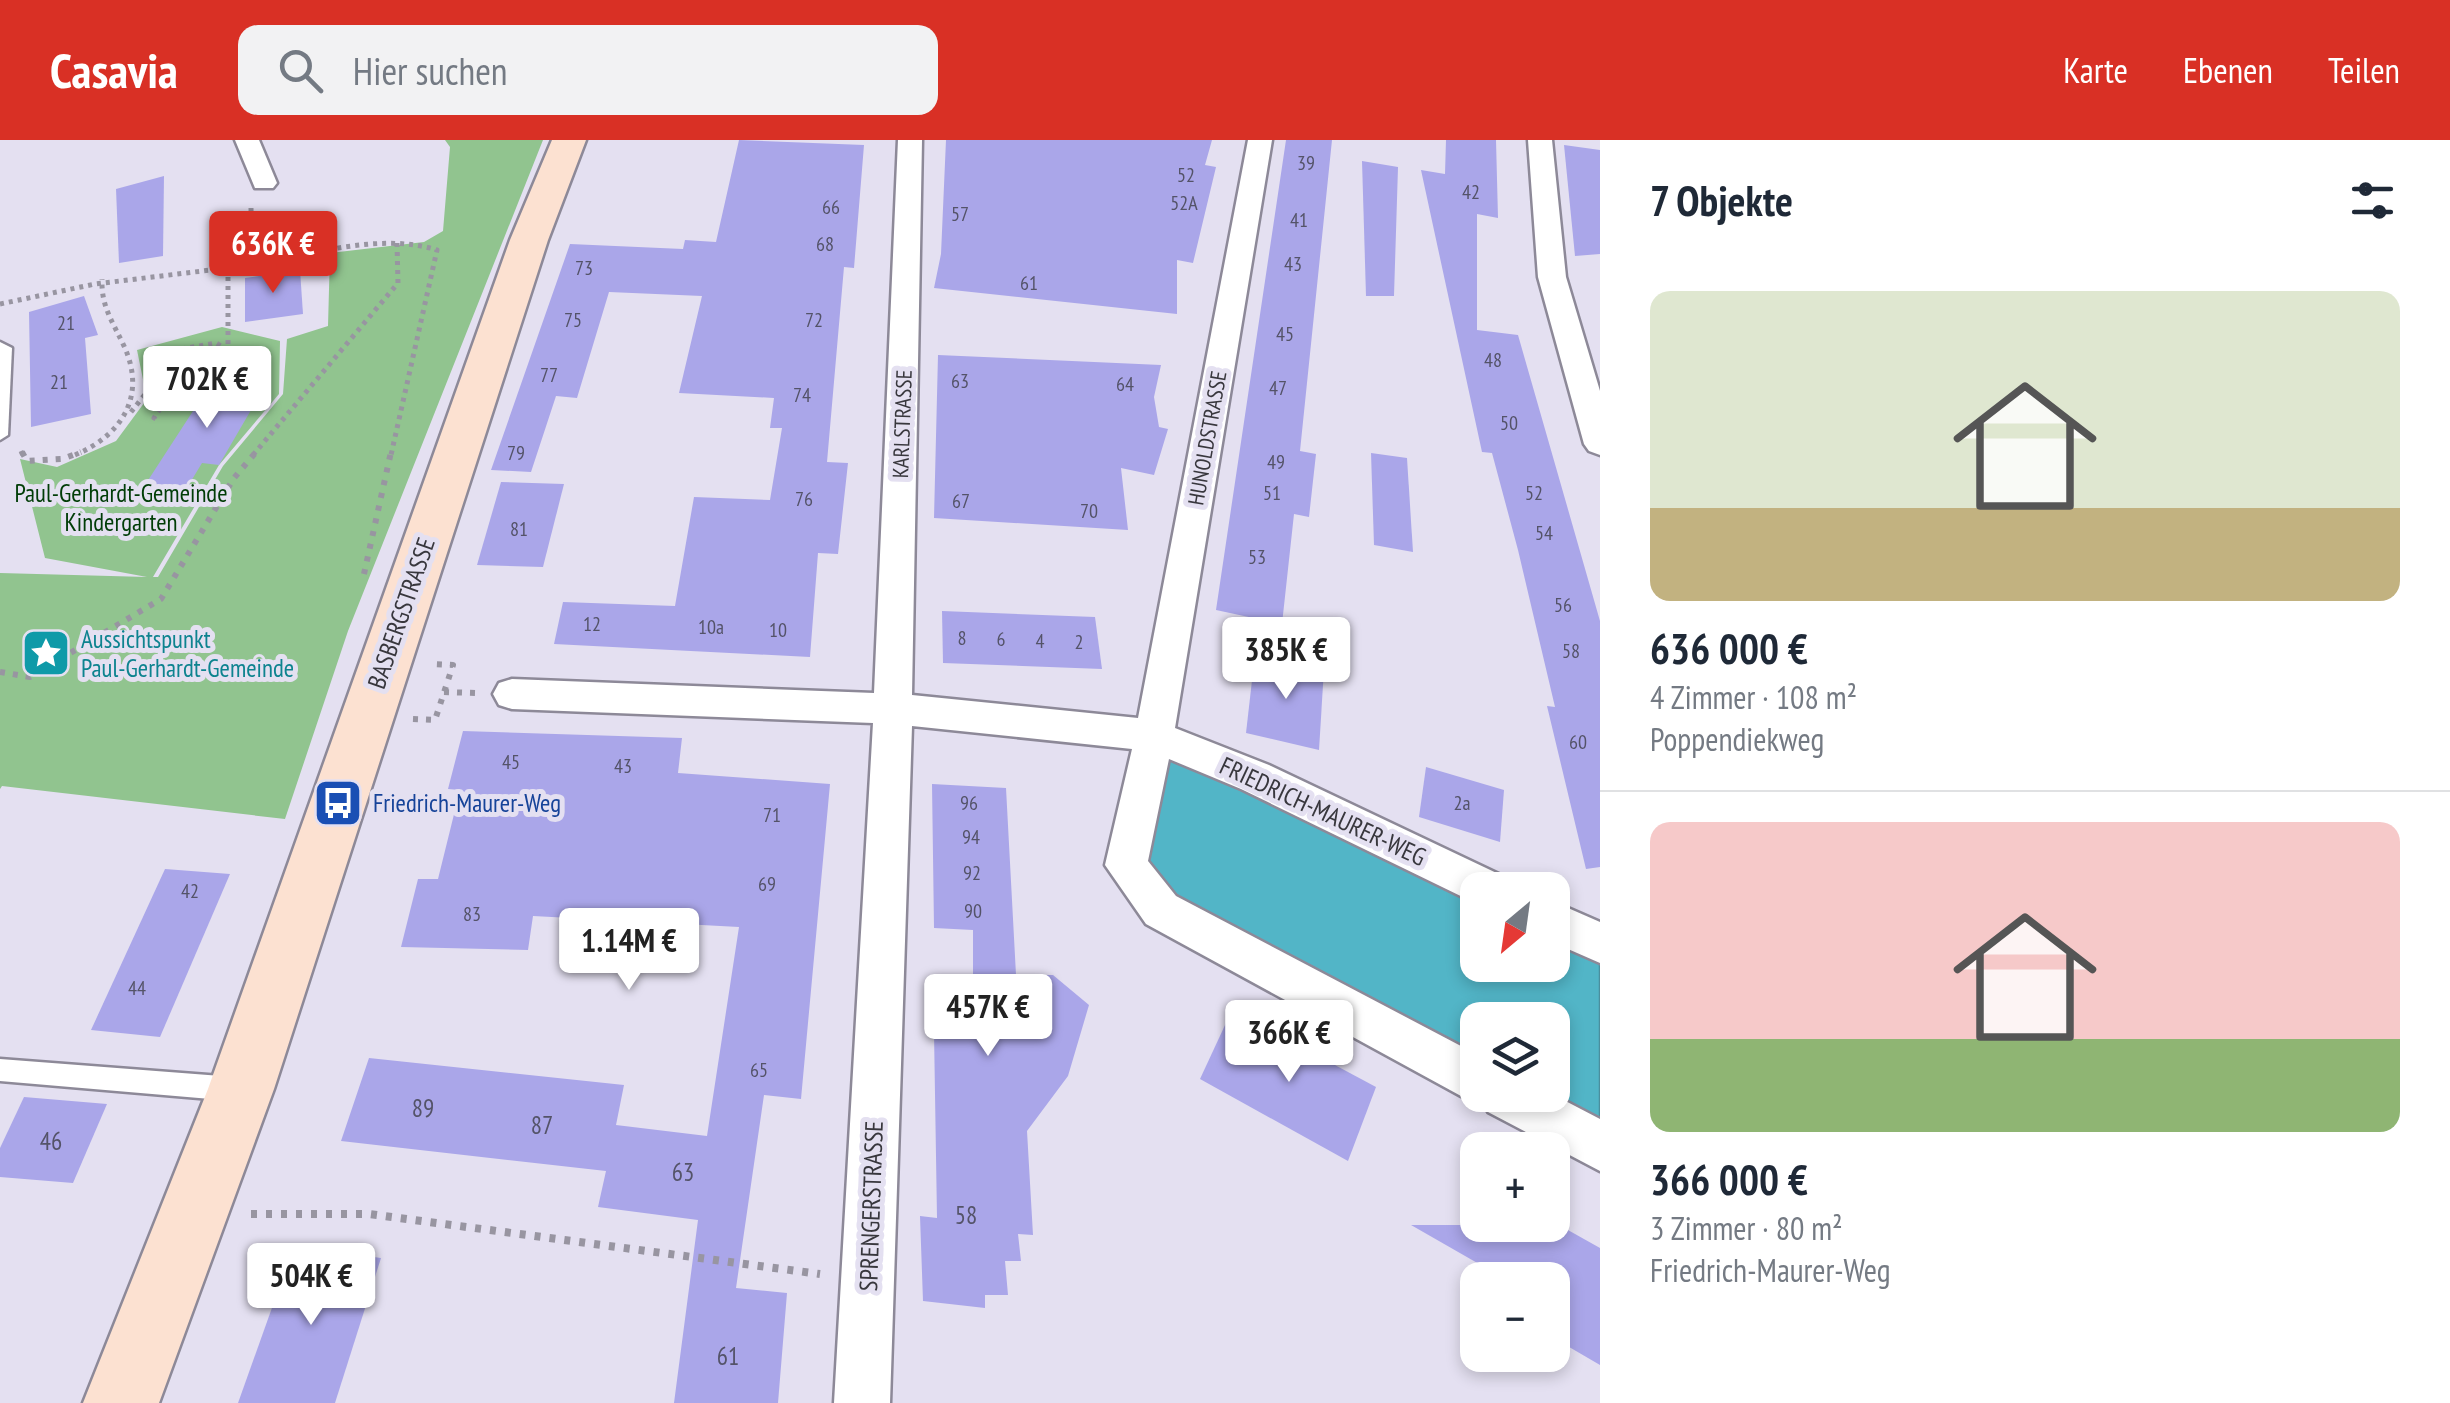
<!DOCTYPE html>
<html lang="de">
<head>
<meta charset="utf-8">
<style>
	:root { --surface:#fff; --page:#f2f2f3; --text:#1f2937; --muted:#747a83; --line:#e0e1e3; --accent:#d93025 }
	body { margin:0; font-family:"PT Sans Narrow",sans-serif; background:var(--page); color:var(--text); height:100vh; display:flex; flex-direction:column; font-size:38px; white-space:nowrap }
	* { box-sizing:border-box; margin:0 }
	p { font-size:32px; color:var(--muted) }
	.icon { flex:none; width:55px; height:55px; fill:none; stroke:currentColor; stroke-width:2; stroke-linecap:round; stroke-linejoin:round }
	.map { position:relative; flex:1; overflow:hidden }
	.drawer { display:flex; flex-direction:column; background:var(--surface); width:850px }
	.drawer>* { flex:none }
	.needle { width:65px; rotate:209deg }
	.controls { position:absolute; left:1460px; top:732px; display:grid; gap:20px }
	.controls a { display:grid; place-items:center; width:110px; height:110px; border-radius:20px; background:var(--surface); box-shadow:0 5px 15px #0003; font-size:50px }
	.price { position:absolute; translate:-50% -85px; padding:0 22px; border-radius:10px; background:#fff; color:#222; font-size:32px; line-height:65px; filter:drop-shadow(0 2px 5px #0008) }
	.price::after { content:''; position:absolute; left:50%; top:60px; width:30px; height:22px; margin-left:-15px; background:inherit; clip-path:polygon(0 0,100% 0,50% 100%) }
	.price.selected { background:var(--accent); color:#fff }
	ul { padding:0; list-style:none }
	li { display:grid; align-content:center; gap:20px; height:530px; padding:0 50px }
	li+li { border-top:2px solid var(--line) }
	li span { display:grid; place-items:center; height:310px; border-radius:20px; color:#555 }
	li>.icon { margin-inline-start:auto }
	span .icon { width:180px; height:180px; fill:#fffc; stroke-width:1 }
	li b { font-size:42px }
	h2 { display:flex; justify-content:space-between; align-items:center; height:120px; padding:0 50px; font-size:42px }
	header { display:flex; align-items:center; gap:60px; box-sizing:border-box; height:140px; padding:0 50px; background:var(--accent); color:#fff }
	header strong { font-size:48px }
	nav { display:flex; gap:55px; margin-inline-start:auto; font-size:35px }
	.search { width:700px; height:90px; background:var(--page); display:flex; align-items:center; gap:25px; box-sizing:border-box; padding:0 35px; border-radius:20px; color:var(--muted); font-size:38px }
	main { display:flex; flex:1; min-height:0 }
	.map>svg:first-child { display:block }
</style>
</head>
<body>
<header>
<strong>Casavia</strong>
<div class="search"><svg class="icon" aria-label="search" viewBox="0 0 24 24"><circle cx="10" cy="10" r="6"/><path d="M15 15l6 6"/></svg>Hier suchen</div>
<nav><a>Karte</a><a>Ebenen</a><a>Teilen</a></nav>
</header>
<main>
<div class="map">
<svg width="1600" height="1263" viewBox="0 0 1600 1263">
	<rect width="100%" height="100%" fill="#e4e0f1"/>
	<!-- green -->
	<polygon fill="#91c48f" points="445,0 543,0 348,491 285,679 2,646 0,649 0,433 147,437 45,418 20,319 57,327 116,301 147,259 137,210 222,187 280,201 279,254 219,325 153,437 158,437 223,326 283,254 287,199 328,186 330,113 424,102 443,91 450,7"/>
	<!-- water -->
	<polygon fill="#52b5c7" stroke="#4a8f9e" stroke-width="2.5" points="1168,612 1251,644 1477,753 1478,825 1552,825 1553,789 1600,812 1600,987 1552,955 1552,880 1478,880 1477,922 1175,762 1143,724"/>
	<!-- building -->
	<g fill="#aaa6e9">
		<polygon points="739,0 864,5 854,128 844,127 827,322 848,323 838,414 818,413 810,517 554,504 563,462 675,466 694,357 770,360 782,288 770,288 774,258 679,253 702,156 609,152 577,258 556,256 531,332 491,330 570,104 683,109 685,100 716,102"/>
		<polygon points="946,0 1212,0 1205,25 1216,27 1193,123 1177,120 1177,174 934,148 941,114"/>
		<polygon points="1286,0 1332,0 1300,311 1316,314 1309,377 1294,374 1282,484 1216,470"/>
		<polygon points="1446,0 1496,0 1498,78 1477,74 1477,190 1518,195 1600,481 1600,727 1586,729 1547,566 1555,567 1518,410 1492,313 1482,312 1421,30 1445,34"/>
		<polygon points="1564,5 1600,10 1600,114 1575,116"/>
		<polygon points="1362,21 1398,27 1394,156 1366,156"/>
		<polygon points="164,36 163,116 119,123 116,49"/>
		<polygon points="300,130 303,174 245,182 245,138"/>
		<polygon points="84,156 98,195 85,198 91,274 31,287 29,172"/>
		<polygon points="938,215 1161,225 1154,257 1159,287 1168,289 1154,335 1121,328 1128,390 934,378"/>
		<polygon points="219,231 265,234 243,269 251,270 219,325 202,323 185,351 143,348"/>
		<polygon points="1371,313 1407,318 1413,412 1374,405"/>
		<polygon points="501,342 564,344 543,427 477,425"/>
		<polygon points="942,471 1095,477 1102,529 943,523"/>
		<polygon points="1255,514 1324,529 1319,610 1246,593"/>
		<polygon points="463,591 682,598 678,633 830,644 801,959 764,955 736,1148 787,1153 778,1263 674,1263 698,1080 598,1067 606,1031 341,1001 369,918 624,945 616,985 707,996 739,787 533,776 528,810 401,807 418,739 438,739 460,650 448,649"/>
		<polygon points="1426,627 1504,650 1500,702 1419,677"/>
		<polygon points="932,644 1006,648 1016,835 1053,835 1089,865 1068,936 1027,991 1033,1095 1018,1094 1021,1121 1005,1121 1008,1155 985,1155 985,1168 923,1161 920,1076 937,1078 934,892 973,895 973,790 934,788"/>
		<polygon points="165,729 230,734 160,897 91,890"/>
		<polygon points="1232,870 1376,947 1348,1021 1200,939"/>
		<polygon points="24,957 107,964 73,1043 0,1037 0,1008"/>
		<polygon points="1411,1085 1559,1085 1600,1108 1600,1225 1552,1197 1552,1140 1507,1140"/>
		<polygon points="294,1106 381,1118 335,1263 238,1263"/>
	</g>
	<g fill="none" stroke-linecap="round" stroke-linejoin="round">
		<!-- lane casing -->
		<g stroke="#8d8998" stroke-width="5">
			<g id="lane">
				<polygon points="0,202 12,208 8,295 0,300"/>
				<polygon points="0,919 234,937 242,941 246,949 242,957 234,961 0,941"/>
			</g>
		</g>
		<!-- street casing -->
		<g stroke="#8d8998" stroke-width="5">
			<g id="street">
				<polygon points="235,0 259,0 277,43 273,48 255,48"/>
				<polygon points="898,0 922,0 912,555 1138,578 1248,0 1272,0 1175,588 1269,625 1505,737 1511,750 1478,750 1475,763 1241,649 1169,619 1148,721 1176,756 1478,915 1478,955 1552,954 1600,979 1600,1031 1488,972 1484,961 1478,963 1461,956 1146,784 1105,725 1132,609 912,586 890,1263 834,1263 873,583 512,569 499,565 493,554 499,543 512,539 874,553"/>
				<polygon points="1528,0 1552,0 1566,137 1600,251 1600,315 1589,311 1584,304 1538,137"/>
				<polygon points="1552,761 1600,782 1600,823 1552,802"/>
			</g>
		</g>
		<!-- secondary casing -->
		<g stroke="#8d8998" stroke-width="5">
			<polygon id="secondary" points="552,0 586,0 548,100 274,949 159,1263 83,1263 208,949 510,100"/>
		</g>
		<!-- path-far2 -->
		<g stroke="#9895a1" stroke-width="5" stroke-dasharray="4 5" stroke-linecap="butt">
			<path d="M251,68L252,125C309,115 380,92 437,110L391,315"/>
			<polyline points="228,128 228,225"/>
			<polyline points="0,164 95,144 252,125"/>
			<polyline points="144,256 159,257 161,267 154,278 159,280"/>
			<polyline points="131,272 181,209 216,203 228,210"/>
			<polyline points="21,311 23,315"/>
			<path d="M75,315C122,295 147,256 124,206C113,182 101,167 102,139"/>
			<polyline points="253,315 398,143 397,103"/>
		</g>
		<!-- path-far1 -->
		<g stroke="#9895a1" stroke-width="6" stroke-dasharray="5 8" stroke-linecap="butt">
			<polyline points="22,312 27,321 62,319 81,312"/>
			<polyline points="364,434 391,312"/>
			<polyline points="0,532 30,537 161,459 234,338 256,312"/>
			<polyline points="444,552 476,553"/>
			<polyline points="413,579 435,580 453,525 431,524"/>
		</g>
		<!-- path -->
		<polyline stroke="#9895a1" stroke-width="8" stroke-dasharray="6 9" stroke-linecap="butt" points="251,1074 369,1074 820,1134"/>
		<!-- lane -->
		<use href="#lane" fill="#fff" fill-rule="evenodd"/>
		<!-- street -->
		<use href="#street" fill="#fff" fill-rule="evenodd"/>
		<!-- secondary -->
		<use href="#secondary" fill="#fce1d1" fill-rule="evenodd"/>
	</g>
	<!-- icons -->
	<defs>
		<g id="sight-square" transform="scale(2.5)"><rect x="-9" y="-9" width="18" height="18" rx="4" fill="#0f9aa8" stroke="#e4e0f1"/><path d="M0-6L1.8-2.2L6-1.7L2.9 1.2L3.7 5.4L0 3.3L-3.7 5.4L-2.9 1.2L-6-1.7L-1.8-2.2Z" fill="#fff"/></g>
		<g id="bus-square" transform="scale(2.5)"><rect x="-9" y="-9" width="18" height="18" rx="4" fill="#1a4fb4" stroke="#e4e0f1"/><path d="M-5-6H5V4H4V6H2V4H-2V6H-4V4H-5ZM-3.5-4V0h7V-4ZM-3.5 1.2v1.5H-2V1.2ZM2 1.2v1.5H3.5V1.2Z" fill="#fff"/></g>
	</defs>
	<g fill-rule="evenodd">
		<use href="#sight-square" x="46" y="513"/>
		<use href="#bus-square" x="338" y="663"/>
	</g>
	<g text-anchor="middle" stroke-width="10" stroke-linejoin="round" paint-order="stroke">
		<!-- number labels -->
		<g font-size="20" fill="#545368">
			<text x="1306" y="30">39</text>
			<text x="1186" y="42">52</text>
			<text x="1471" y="59">42</text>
			<text x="1184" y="70">52A</text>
			<text x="831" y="74">66</text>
			<text x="960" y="81">57</text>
			<text x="1299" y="87">41</text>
			<text x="825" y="111">68</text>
			<text x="1293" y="131">43</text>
			<text x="584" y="135">73</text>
			<text x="1029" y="150">61</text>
			<text x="573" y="187">75</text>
			<text x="814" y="187">72</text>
			<text x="66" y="190">21</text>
			<text x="1285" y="201">45</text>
			<text x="1493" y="227">48</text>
			<text x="549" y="242">77</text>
			<text x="960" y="248">63</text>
			<text x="59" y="249">21</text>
			<text x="1125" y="251">64</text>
			<text x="1278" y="255">47</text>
			<text x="802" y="262">74</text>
			<text x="1509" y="290">50</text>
			<text x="516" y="320">79</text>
			<text x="1276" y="329">49</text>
			<text x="1272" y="360">51</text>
			<text x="1534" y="360">52</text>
			<text x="804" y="366">76</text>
			<text x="961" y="368">67</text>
			<text x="1089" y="378">70</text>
			<text x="519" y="396">81</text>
			<text x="1544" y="400">54</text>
			<text x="1257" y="424">53</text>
			<text x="1563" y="472">56</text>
			<text x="592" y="491">12</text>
			<text x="711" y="494">10a</text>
			<text x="778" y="497">10</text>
			<text x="962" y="505">8</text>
			<text x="1001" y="506">6</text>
			<text x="1040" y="508">4</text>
			<text x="1079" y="509">2</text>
			<text x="1571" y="518">58</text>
			<text x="1578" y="609">60</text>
			<text x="511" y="629">45</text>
			<text x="623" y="633">43</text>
			<text x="969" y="670">96</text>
			<text x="1462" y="670">2a</text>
			<text x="772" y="682">71</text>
			<text x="971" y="704">94</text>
			<text x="972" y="740">92</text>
			<text x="767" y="751">69</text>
			<text x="190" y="758">42</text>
			<text x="973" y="778">90</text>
			<text x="472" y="781">83</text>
			<text x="137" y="855">44</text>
			<text x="759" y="937">65</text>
		</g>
		<!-- far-street labels -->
		<g font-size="22" fill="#38373d" stroke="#e4e0f1">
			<text transform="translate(902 284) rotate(-88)" y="8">KARLSTRASSE</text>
			<text transform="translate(1207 298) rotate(-80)" y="8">HUNOLDSTRASSE</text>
		</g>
		<!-- park labels -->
		<g font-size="25" fill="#013d07" stroke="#e4e0f1">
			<text x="121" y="362">Paul-Gerhardt-Gemeinde<tspan x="121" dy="29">Kindergarten</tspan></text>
		</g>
		<!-- street labels -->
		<g font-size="25" fill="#38373d" stroke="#e4e0f1">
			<text transform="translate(401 473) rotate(-71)" y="9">BASBERGSTRASSE</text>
			<text transform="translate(1323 671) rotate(25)" y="9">FRIEDRICH-MAURER-WEG</text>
			<text transform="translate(871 1066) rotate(-88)" y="9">SPRENGERSTRASSE</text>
		</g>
		<!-- culture labels -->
		<g font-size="25" fill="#0d838f" stroke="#e4e0f1" text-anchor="start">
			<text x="81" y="508">Aussichtspunkt<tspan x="81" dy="29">Paul-Gerhardt-Gemeinde</tspan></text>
		</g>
		<!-- transit labels -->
		<g font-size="25" fill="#164399" stroke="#e4e0f1" text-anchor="start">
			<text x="373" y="672">Friedrich-Maurer-Weg</text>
		</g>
		<!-- near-number labels -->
		<g font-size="25" fill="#545368">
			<text x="423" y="977">89</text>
			<text x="542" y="994">87</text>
			<text x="51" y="1010">46</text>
			<text x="683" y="1041">63</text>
			<text x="966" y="1084">58</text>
			<text x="728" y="1225">61</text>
		</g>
	</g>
</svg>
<div class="controls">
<a><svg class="needle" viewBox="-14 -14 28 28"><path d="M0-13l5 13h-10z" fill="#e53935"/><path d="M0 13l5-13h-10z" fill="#747a83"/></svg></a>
<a><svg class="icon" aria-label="layers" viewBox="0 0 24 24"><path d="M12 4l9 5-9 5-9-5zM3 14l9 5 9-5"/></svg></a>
<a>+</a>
<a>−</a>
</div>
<b class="price selected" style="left:273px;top:156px">636K €</b>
<b class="price" style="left:207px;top:291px">702K €</b>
<b class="price" style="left:1286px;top:562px">385K €</b>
<b class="price" style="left:629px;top:853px">1.14M €</b>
<b class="price" style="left:988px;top:919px">457K €</b>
<b class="price" style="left:1289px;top:945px">366K €</b>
<b class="price" style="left:311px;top:1188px">504K €</b>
</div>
<section class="drawer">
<h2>7 Objekte<svg class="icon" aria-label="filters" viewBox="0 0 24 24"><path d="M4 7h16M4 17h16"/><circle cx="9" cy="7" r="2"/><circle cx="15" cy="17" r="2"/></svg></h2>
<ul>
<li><span style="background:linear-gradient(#dfe7d0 70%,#c2b280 0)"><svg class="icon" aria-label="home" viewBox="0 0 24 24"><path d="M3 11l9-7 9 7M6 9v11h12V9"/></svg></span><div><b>636 000 €</b><p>4 Zimmer · 108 m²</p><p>Poppendiekweg</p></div></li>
<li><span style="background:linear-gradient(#f6c9c9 70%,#8fb573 0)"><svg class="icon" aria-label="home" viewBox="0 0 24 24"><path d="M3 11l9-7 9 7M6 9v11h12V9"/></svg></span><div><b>366 000 €</b><p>3 Zimmer · 80 m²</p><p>Friedrich-Maurer-Weg</p></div></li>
</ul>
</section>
</main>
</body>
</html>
